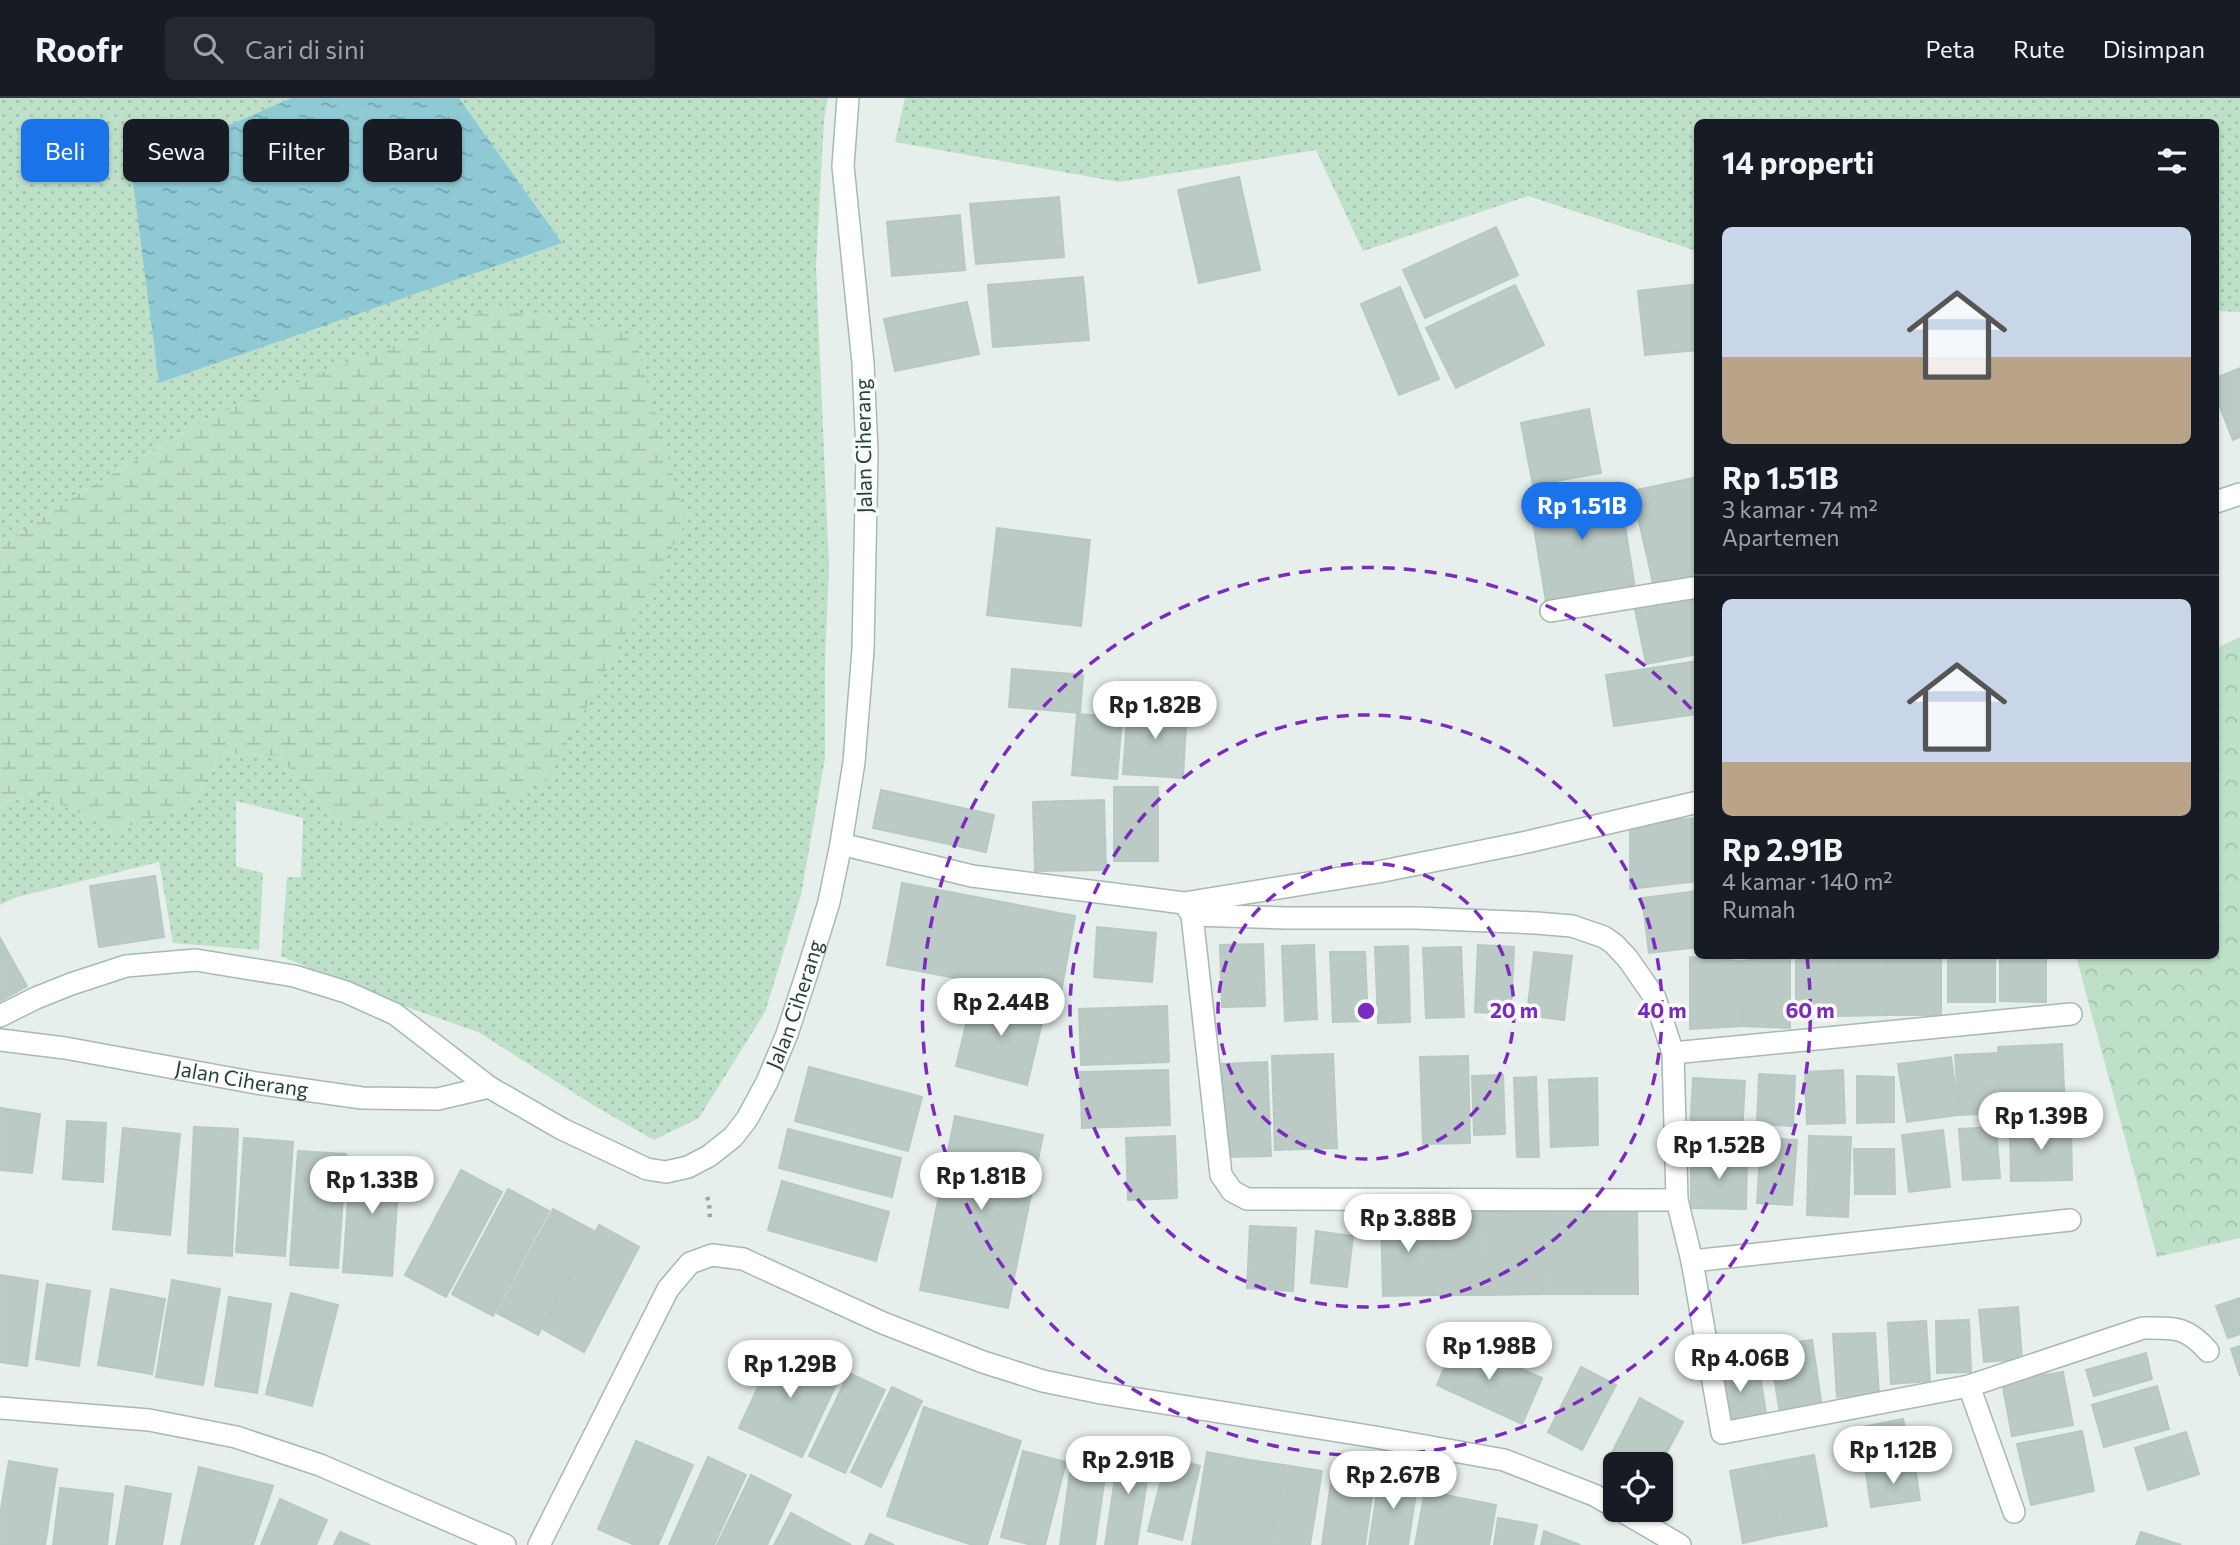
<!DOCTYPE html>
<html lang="id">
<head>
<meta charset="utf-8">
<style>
	:root { --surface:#171b24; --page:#242831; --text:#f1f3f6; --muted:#9ea1a6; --line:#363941; --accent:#1a73e8 }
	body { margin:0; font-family:Commissioner,sans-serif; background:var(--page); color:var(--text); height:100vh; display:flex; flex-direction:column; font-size:26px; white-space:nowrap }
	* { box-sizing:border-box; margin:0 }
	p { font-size:23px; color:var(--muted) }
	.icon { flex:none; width:38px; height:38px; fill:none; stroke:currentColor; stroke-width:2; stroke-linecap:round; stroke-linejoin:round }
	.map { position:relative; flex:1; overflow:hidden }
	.drawer { position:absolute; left:1694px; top:21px; width:525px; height:840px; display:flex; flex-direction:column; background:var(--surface); border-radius:10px; box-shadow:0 2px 5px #0004 }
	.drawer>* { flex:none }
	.banner { position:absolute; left:21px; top:21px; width:665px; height:63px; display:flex; gap:14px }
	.tools { position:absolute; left:1603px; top:1354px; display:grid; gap:14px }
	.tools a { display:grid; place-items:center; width:70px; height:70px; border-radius:10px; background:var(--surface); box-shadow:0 2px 5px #0004; font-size:35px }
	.price { position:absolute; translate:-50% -60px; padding:0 16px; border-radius:24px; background:#fff; color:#222; font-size:23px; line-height:46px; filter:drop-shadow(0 2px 4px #0008) }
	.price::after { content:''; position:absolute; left:50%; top:42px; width:21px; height:16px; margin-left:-10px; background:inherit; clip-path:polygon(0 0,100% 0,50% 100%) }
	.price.current { background:var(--accent); color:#fff }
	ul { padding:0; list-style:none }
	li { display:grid; align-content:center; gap:14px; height:371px; padding:0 28px }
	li+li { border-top:2px solid var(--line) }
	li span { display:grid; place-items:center; height:217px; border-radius:10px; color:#555 }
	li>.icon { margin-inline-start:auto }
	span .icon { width:126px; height:126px; fill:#fffc; stroke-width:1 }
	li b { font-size:30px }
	h2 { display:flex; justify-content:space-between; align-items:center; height:84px; padding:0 28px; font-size:30px }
	.chip { padding:0 24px; border-radius:10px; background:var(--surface); box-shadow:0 2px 5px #0004; font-size:24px; line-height:63px }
	.chip.current { background:var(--accent); color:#fff }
	header { display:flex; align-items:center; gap:42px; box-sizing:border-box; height:98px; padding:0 35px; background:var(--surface); border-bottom:2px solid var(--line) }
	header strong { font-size:33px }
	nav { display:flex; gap:38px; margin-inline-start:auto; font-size:24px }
	.search { width:490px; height:63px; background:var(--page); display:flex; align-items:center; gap:18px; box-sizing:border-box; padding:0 24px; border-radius:10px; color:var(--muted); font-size:26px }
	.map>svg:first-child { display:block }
</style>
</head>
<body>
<header>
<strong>Roofr</strong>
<div class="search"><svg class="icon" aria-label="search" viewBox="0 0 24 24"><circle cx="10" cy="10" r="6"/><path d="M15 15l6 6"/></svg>Cari di sini</div>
<nav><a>Peta</a><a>Rute</a><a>Disimpan</a></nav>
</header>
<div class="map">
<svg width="2240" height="1447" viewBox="0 0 2240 1447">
	<defs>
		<pattern id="green-dots" width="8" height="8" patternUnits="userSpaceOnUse" patternTransform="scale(1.75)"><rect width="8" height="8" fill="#bfe0c8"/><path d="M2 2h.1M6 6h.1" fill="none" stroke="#a4c1ad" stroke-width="1.8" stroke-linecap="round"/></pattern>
		<pattern id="forest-crowns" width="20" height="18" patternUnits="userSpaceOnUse" patternTransform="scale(1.75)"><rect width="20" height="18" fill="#bfe0c8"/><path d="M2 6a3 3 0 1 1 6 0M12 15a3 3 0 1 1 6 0" fill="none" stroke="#a4c1ad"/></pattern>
		<pattern id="wetland-marsh" width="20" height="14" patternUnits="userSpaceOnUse" patternTransform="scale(1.75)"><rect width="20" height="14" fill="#bfe0c8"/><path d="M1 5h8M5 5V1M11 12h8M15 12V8" fill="none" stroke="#a4c1ad"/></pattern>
		<pattern id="water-ripples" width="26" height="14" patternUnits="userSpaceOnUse" patternTransform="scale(1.75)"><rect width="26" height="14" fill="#8ec9d4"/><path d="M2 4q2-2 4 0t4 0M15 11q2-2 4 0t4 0" fill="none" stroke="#74a5ad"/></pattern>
	</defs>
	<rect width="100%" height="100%" fill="#e6efeb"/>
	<!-- green -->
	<g fill="url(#green-dots)">
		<polygon points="0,0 292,0 131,70 561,144 459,0 828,0 824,21 816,168 829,470 825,565 825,660 801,797 765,914 699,1020 654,1042 593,1007 478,934 375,898 281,858 287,779 301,779 303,720 236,703 236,768 263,775 259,852 173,845 159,764 17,799 0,807 0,708 34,693 114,733 194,706 220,655 279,658 341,728 217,315 73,399 0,449"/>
		<polygon points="905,0 2240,0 2240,214 2216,213 2216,24 1698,24 1697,153 1528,98 1363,153 1316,52 1119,84 895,44"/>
	</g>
	<!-- forest -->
	<polygon fill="url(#forest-crowns)" points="2240,539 2240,1140 2157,1159 2076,858 2216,858 2216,550"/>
	<!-- wetland -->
	<polygon fill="url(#wetland-marsh)" points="493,210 634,237 686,424 547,682 457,727 341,728 279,658 220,655 194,706 114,733 34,693 0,708 0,449 73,399 217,315"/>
	<!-- water -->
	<polygon fill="url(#water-ripples)" points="292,0 459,0 562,145 159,285 131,69"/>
	<!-- building -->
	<g fill="#bbcac4" stroke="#b8c9c2" stroke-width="2">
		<polygon points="1239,79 1260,172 1199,185 1178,92"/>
		<polygon points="1059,99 1064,159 976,166 970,106"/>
		<polygon points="960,117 965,172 892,178 887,124"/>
		<polygon points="1496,129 1518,177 1425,220 1403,172"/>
		<polygon points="1083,179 1089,242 993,249 988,187"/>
		<polygon points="1698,186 1698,252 1645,257 1638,193"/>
		<polygon points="1515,187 1544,247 1456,290 1426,230"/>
		<polygon points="1400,189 1439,281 1399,297 1361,206"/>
		<polygon points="967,204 979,256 895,273 884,221"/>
		<polygon points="2240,270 2240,339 2233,342 2216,299 2216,280"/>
		<polygon points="1589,311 1601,375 1533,387 1521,325"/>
		<polygon points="1698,379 1698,479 1654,489 1632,393"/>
		<polygon points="1618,385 1635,490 1546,503 1529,399"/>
		<polygon points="997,430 1090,442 1081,528 987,517"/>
		<polygon points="1698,494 1698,556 1646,566 1634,506"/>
		<polygon points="1698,563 1698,616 1614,628 1606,577"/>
		<polygon points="1012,571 1083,577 1080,615 1009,609"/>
		<polygon points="1128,606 1187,610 1183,680 1123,676"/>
		<polygon points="1077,616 1122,619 1117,681 1072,677"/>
		<rect x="1114" y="689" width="44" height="74"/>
		<polygon points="881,692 994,717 986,754 873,730"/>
		<polygon points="1104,702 1106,772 1035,773 1033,704"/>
		<polygon points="1698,720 1698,783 1630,791 1630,725"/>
		<polygon points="155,778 164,839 99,849 90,788"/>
		<polygon points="902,785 1075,818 1060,900 887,867"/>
		<polygon points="1698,793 1698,849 1649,855 1642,800"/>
		<polygon points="1097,829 1156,835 1152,884 1094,879"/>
		<polygon points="0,840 27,888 0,903"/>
		<polygon points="1263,846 1265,908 1222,909 1220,847"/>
		<polygon points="1314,847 1317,921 1285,923 1282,848"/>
		<polygon points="1478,847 1514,849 1511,916 1475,914"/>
		<polygon points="1408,848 1410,924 1378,925 1375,849"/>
		<polygon points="1461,849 1464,919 1426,920 1423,850"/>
		<polygon points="1330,854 1365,854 1368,923 1333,924"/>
		<polygon points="1534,854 1572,858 1564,922 1527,917"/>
		<rect x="1796" y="858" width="43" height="60"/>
		<polygon points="1839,858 1887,858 1887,917 1839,918"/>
		<rect x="1887" y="858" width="54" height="59"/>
		<rect x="1948" y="858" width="47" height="46"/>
		<polygon points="2000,858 2046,858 2046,904 2000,903"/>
		<polygon points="1690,859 1739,863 1742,928 1690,931"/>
		<polygon points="1790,859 1790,930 1742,928 1739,863"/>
		<polygon points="974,894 1045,912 1027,987 956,968"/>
		<polygon points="1167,908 1169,964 1081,967 1079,911"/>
		<polygon points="2062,946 2065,1011 2001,1015 1998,949"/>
		<polygon points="1998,955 2001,1015 1959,1017 1955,957"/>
		<polygon points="1333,956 1337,1050 1275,1052 1272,958"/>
		<polygon points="1468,958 1470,1045 1423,1046 1420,959"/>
		<polygon points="1951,959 1959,1017 1907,1024 1898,966"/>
		<polygon points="1267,964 1271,1058 1226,1059 1222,966"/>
		<polygon points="809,969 922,999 908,1053 795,1023"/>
		<polygon points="1168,972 1170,1027 1082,1030 1080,974"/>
		<polygon points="1843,972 1845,1025 1807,1026 1805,974"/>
		<polygon points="1759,976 1795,978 1793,1028 1757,1026"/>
		<polygon points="1503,977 1505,1036 1474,1037 1472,978"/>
		<polygon points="1857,978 1894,979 1894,1024 1857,1025"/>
		<polygon points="1536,979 1539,1059 1517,1059 1514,980"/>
		<polygon points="1597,980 1598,1047 1551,1049 1549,982"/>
		<polygon points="1693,980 1745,983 1742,1037 1690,1034"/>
		<polygon points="0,1010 40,1016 32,1075 0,1072"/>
		<polygon points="955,1018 1043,1037 1008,1210 920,1192"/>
		<polygon points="67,1023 106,1025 103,1084 63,1081"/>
		<polygon points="2071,1025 2072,1082 2011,1083 2010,1026"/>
		<polygon points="194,1029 238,1031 232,1158 188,1155"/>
		<polygon points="1996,1029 2000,1080 1963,1082 1959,1031"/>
		<polygon points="123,1030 180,1036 170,1137 113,1131"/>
		<polygon points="788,1031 901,1060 892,1099 779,1070"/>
		<polygon points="1943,1032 1950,1089 1909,1094 1902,1037"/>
		<polygon points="1175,1038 1177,1100 1128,1102 1126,1040"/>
		<polygon points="1809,1038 1851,1039 1848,1119 1807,1117"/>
		<polygon points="244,1040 293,1044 285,1158 236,1154"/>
		<polygon points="1761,1040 1797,1042 1792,1107 1757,1105"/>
		<polygon points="1854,1051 1894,1051 1895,1096 1855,1096"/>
		<polygon points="298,1053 346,1056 338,1170 290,1167"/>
		<polygon points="1691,1055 1747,1056 1746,1111 1691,1110"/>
		<polygon points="351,1059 400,1063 392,1178 343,1174"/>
		<polygon points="461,1072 502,1094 446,1199 405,1177"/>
		<polygon points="782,1083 889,1114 876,1163 768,1132"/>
		<polygon points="508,1091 549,1113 493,1218 452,1196"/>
		<polygon points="553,1111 594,1133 538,1237 497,1215"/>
		<polygon points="1637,1113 1638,1196 1589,1196 1588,1114"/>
		<polygon points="1433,1114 1434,1197 1383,1198 1381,1115"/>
		<polygon points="1433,1114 1488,1114 1489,1197 1434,1197"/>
		<polygon points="1488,1114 1543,1114 1544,1196 1489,1197"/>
		<polygon points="1543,1114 1588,1114 1589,1196 1544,1196"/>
		<polygon points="599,1127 639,1149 584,1254 543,1231"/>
		<polygon points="1250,1128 1296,1130 1293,1193 1247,1190"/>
		<polygon points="1316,1133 1353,1138 1347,1189 1311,1185"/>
		<polygon points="0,1177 38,1183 27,1268 0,1264"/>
		<polygon points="172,1182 220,1191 203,1287 156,1279"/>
		<polygon points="47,1186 90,1193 79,1268 36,1261"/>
		<polygon points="111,1191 165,1201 152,1276 98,1267"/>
		<polygon points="291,1195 338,1207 312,1308 266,1296"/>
		<polygon points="229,1199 271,1206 257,1295 215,1288"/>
		<polygon points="2240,1200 2240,1236 2228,1240 2216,1208"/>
		<polygon points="2018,1209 2022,1261 1984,1264 1979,1212"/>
		<polygon points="1969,1222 1971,1274 1937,1275 1936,1223"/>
		<polygon points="1926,1223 1930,1283 1891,1286 1888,1225"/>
		<polygon points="1875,1235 1879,1296 1837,1299 1833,1236"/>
		<polygon points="1456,1242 1542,1280 1522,1326 1437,1287"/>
		<polygon points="1812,1242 1822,1309 1780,1315 1769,1249"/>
		<polygon points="779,1244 842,1274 802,1359 739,1330"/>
		<polygon points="2240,1248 2240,1278 2231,1251"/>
		<polygon points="2146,1255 2152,1281 2094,1298 2086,1272"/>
		<polygon points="1758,1264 1767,1322 1723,1329 1714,1269"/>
		<polygon points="1581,1269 1616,1287 1582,1352 1548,1334"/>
		<polygon points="2063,1274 2073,1327 2012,1338 2002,1284"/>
		<polygon points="849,1275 885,1292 845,1375 809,1358"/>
		<polygon points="2157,1288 2169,1331 2104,1349 2092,1307"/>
		<polygon points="892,1289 922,1303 881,1389 851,1374"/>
		<polygon points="1640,1300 1683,1324 1660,1367 1615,1367 1615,1376 1604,1370"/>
		<polygon points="924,1309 969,1325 933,1434 887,1418"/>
		<polygon points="1903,1321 1911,1357 1859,1367 1852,1331"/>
		<polygon points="969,1325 1021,1343 987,1447 973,1447 933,1434"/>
		<polygon points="2082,1333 2094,1393 2031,1407 2017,1346"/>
		<polygon points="2186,1334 2199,1376 2148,1392 2135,1350"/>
		<polygon points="636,1343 693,1367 658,1447 635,1447 598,1431"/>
		<polygon points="1074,1346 1109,1351 1095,1447 1060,1447"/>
		<polygon points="1120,1347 1152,1351 1137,1447 1105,1447"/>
		<polygon points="1023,1353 1066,1364 1045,1447 1032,1447 1001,1439"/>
		<polygon points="1207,1354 1250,1362 1236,1447 1192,1447"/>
		<polygon points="1814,1357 1827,1428 1779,1437 1766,1366"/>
		<polygon points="708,1359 746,1377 714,1447 669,1447"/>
		<polygon points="1167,1359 1200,1368 1182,1442 1148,1433"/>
		<polygon points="1250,1362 1284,1367 1271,1447 1236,1447"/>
		<polygon points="9,1363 57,1371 45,1447 0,1447 0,1417"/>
		<polygon points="1766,1366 1779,1437 1743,1445 1730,1373"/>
		<polygon points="1284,1367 1322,1373 1310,1447 1271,1447"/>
		<polygon points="1915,1368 1920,1402 1871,1409 1866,1375"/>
		<polygon points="199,1369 273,1388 253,1447 181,1447"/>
		<polygon points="1333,1370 1375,1376 1365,1447 1322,1447"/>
		<polygon points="1380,1376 1418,1382 1408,1447 1369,1447"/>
		<polygon points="751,1377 791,1397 767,1447 717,1447"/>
		<polygon points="126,1388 171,1396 162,1447 116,1447"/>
		<polygon points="60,1390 113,1396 107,1447 53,1447"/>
		<polygon points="1425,1393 1496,1407 1489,1447 1415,1447"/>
		<polygon points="280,1401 327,1422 316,1447 261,1447"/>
		<polygon points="791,1415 851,1447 774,1447"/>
		<polygon points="1498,1420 1537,1427 1533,1447 1494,1447"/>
		<polygon points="1544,1433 1580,1447 1541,1447"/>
		<polygon points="340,1434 370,1447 334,1447"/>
		<polygon points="2141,1434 2181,1447 2136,1447"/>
		<polygon points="870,1436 894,1447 865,1447"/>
	</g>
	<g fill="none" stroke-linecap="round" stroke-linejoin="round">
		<!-- street casing -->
		<g stroke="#a8b8b2" stroke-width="24">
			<g id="street">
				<polyline points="2216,404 2240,396"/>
				<polyline points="1551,513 1698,489"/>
				<polyline points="841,746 972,778 1184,805 1378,774 1527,744 1698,704"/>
				<polyline points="1185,806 1192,817 1221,1077 1232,1093 1247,1101 1677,1102"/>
				<path d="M1192,817L1285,820H1416L1536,825L1572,828L1604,839L1614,846L1628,861L1655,900L1673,955L1677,1102L1692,1163L1722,1335L1969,1288L2143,1230C2175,1230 2186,1228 2208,1253"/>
				<path id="s1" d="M0,942L65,950L256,985L362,1000L438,1001L489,989"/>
				<polyline points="1673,955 2071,916"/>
				<polyline points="1692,1163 2070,1122"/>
				<polyline points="1969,1288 2014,1414"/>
				<polyline points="0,1310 149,1322 236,1339 320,1367 505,1447"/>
				<polyline points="1620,1412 1680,1447"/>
				<polyline points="539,1447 668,1191 690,1165 712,1157 743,1161 883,1225 983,1264 1043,1283 1101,1295 1375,1339 1504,1362 1594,1397 1615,1409"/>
			</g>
		</g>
		<!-- secondary casing -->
		<g stroke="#a4bbb3" stroke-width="24">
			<g id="secondary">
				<path id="s2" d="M0,918L36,900L71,886L126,868L196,862L294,878L346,894L395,916L489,989L562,1031L647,1071L666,1074L688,1069L709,1058L733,1039L747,1021L767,984L787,936L808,872L829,804L841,746L854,664L863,552L867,354L863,265L843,68L848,0"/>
			</g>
		</g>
		<!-- path -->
		<polyline stroke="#86b3a5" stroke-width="4.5" stroke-dasharray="3.5 5" stroke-linecap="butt" points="707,1099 709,1104 710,1121"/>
		<!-- street -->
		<use href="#street" stroke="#fff" stroke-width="21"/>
		<!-- secondary -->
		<use href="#secondary" stroke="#fff" stroke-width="21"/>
	</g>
	<!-- distance rings -->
	<g fill="none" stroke="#7b2cbf" stroke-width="3.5" stroke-dasharray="12 9">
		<circle cx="1366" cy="913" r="148"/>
		<circle cx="1366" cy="913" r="296"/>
		<path d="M1807 859A444 444 0 1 1 1696 616"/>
	</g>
	<g text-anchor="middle" stroke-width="7" stroke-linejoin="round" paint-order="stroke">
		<!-- street labels -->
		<g font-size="21" fill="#24423a" stroke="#f7fbf9">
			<text transform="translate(864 348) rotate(-91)" y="7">Jalan Ciherang</text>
			<text dy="7" stroke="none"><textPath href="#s2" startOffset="954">Jalan Ciherang</textPath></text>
			<text dy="7" stroke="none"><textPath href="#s1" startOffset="245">Jalan Ciherang</textPath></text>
		</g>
	</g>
	<circle cx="1366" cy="913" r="10" fill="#7b2cbf" stroke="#f7fbf9" stroke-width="3.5"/>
	<g font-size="21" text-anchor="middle" font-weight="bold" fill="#7b2cbf" stroke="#f7fbf9" stroke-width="7" stroke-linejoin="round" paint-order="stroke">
		<text x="1514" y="920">20 m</text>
		<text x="1662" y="920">40 m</text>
		<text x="1810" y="920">60 m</text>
	</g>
</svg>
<div class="tools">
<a><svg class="icon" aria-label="locate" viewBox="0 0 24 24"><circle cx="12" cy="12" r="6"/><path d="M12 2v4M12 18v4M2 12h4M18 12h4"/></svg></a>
</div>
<b class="price current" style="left:1582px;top:444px">Rp 1.51B</b>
<b class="price" style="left:1155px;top:643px">Rp 1.82B</b>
<b class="price" style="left:1001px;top:940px">Rp 2.44B</b>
<b class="price" style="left:2041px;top:1054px">Rp 1.39B</b>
<b class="price" style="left:1719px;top:1083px">Rp 1.52B</b>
<b class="price" style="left:981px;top:1114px">Rp 1.81B</b>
<b class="price" style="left:372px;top:1118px">Rp 1.33B</b>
<b class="price" style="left:1408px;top:1156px">Rp 3.88B</b>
<b class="price" style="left:1489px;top:1284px">Rp 1.98B</b>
<b class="price" style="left:1740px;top:1296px">Rp 4.06B</b>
<b class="price" style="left:790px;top:1302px">Rp 1.29B</b>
<b class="price" style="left:1893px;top:1388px">Rp 1.12B</b>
<b class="price" style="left:1128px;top:1398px">Rp 2.91B</b>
<b class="price" style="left:1393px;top:1413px">Rp 2.67B</b>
<div class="banner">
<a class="chip current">Beli</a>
<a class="chip">Sewa</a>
<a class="chip">Filter</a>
<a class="chip">Baru</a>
</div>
<section class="drawer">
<h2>14 properti<svg class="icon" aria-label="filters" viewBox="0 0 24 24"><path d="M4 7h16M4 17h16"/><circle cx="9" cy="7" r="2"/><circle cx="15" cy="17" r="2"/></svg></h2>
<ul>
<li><span style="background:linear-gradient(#c9d6e8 60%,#b9a48a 0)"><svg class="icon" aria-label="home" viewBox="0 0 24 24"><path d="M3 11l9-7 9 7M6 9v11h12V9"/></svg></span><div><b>Rp 1.51B</b><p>3 kamar · 74 m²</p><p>Apartemen</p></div></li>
<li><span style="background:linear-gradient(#c9d6e8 75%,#b9a48a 0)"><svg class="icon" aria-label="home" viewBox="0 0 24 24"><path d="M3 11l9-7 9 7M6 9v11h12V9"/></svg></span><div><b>Rp 2.91B</b><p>4 kamar · 140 m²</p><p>Rumah</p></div></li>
</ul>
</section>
</div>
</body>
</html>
